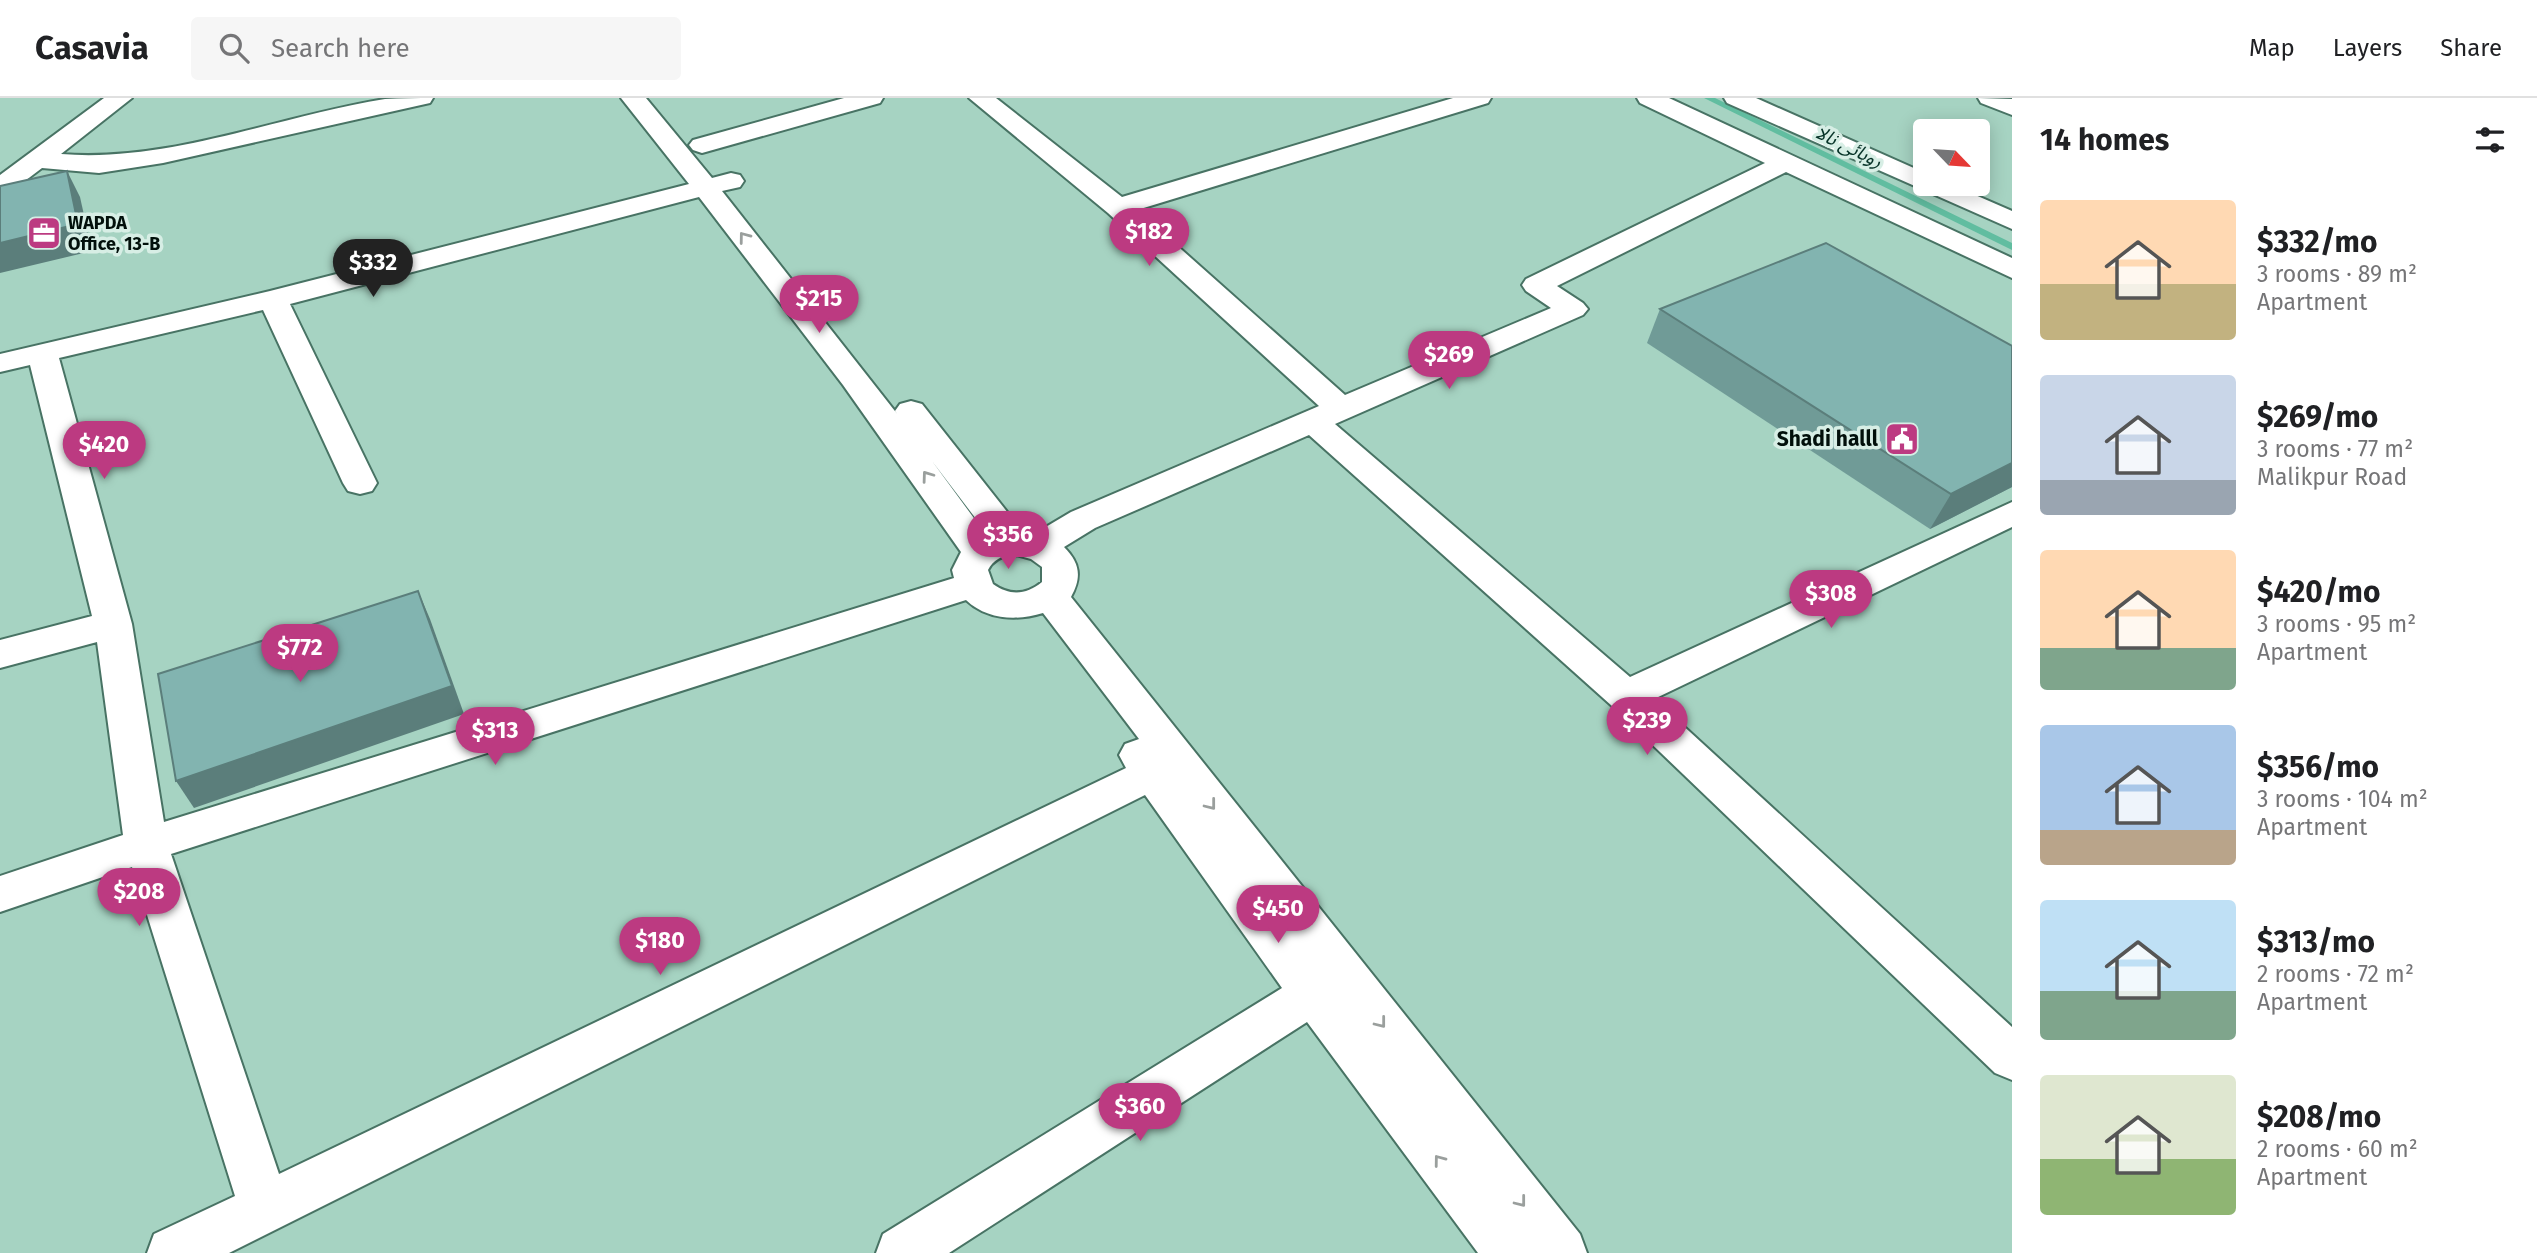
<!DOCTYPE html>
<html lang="en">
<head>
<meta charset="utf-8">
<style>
	:root { --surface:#fff; --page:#f6f6f6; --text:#202124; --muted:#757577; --line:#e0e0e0; --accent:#bc3a81 }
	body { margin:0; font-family:"Fira Sans","Noto Sans Arabic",sans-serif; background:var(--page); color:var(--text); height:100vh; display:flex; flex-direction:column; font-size:26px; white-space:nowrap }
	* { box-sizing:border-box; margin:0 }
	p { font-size:23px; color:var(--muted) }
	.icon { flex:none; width:38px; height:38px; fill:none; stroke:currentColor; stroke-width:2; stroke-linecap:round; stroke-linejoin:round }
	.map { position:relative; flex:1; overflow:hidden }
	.details { display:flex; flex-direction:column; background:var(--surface); width:525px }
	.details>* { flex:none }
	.needle { width:46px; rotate:115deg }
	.tools { position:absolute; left:1913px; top:21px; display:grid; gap:14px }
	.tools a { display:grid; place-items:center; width:77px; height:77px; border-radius:7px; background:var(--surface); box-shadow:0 4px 18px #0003; font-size:35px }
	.price { position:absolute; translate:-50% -60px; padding:0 16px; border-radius:24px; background:var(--accent); color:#fff; font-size:23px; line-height:46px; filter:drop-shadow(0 2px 4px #0008) }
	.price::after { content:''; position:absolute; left:50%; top:42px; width:21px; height:16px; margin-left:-10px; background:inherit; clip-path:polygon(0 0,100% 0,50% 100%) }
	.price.on { background:#222; color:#fff }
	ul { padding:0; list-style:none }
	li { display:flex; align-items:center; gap:21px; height:175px; padding:0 28px }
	li span { display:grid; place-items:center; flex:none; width:196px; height:140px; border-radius:7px; color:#555 }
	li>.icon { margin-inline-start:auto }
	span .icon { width:84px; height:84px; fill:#fffc; stroke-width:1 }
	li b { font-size:30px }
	h2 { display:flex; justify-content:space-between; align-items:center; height:84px; padding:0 28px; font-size:30px }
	header { display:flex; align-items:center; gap:42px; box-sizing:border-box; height:98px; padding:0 35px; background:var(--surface); border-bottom:2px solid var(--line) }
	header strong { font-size:33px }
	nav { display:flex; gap:38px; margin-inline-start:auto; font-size:24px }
	.search { width:490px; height:63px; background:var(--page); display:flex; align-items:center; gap:18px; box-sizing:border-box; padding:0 24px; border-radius:7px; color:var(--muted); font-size:26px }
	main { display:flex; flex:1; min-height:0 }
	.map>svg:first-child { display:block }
</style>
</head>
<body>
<header>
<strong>Casavia</strong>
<div class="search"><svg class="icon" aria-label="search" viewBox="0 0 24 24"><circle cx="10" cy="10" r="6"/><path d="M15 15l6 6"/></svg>Search here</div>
<nav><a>Map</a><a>Layers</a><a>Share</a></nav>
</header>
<main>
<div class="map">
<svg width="2012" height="1155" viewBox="0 0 2012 1155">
	<rect width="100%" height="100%" fill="#a6d3c2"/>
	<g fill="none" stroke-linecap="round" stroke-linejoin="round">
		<!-- stream -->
		<polygon fill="#61bda0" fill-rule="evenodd" points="1704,0 1715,0 2012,145 2012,152"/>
		<!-- minor casing -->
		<g stroke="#487364" stroke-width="4">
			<g id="minor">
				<path d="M104,0H132L61,56C168,65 279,18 385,1C401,0 418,0 433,0L430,5L421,7L163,65L99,75L42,70L9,95L0,97V77Z"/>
				<path d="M621,0H646L712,80L731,75L740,77L744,83L740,89L722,93L898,317L895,313L900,306L911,303L922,306L1023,434L1034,436L1071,414L1319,308L1108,115L969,0H996L1122,99L1453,0H1491L1488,5L1137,112L1345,297L1551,210L1526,193L1522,187L1526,181L1765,65L1640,5L1637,0H1669L2012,160V180L1786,74L1557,188L1583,205L1588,211L1583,217L1335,326L1630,579L2012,404V429L1654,601L2012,929V982L1995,975L1612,608L1309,337L1095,430L1064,449C1080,465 1082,479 1071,499L1580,1136L1587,1155H1478L1307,924L949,1155H876L883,1136L1282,890L1145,697L229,1155H147L154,1136L235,1098L132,769L0,814V778L123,737L97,544L0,570V542L92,518L30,267L0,274V256L270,193L689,86ZM699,99L843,287L961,454L952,472L954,480L164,724L132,526L59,260L263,212L343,385L348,393L360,396L372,393L377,385L290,206ZM932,363L989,438H987ZM1012,456L1031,461L1042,469V484C1026,497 1010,498 993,486L988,472C993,462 1002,458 1012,456ZM966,502C987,522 1017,523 1043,515L1139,641L1125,646L1119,657L1126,670L279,1076L171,756Z"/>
				<polygon points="844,0 883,0 880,5 702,55 693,52 689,47 693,42"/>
				<polygon points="1724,0 1756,0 1925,75 1925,86 1950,86 2012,113 2012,131 1727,5"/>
				<polygon points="1978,0 2012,1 2012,17 1981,5"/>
			</g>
		</g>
		<!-- minor -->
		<use href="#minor" fill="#fff" fill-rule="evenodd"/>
	</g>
	<!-- wall -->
	<polygon fill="#709b97" points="1660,211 2012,248 2012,389 1930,431 1647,245"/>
	<!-- shaded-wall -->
	<g fill="#5b7e7b">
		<polygon points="67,73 80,99 92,153 0,175 0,145"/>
		<polygon points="2012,365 2012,389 1930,431 1951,396"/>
		<polygon points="418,493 430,521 464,616 194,710 176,683"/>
	</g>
	<!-- building -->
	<g fill="#82b4b0" stroke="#5b7e7b" stroke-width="2">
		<polygon points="67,73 78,126 0,145 0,88"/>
		<polygon points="1826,145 2012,248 2012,365 1951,396 1660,211"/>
		<polygon points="418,493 452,588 176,683 158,576"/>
	</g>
	<!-- one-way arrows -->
	<defs><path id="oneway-chevron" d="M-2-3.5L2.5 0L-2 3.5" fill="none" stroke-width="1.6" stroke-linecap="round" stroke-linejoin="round" transform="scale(1.75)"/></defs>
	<g stroke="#9a9f9d">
		<use href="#oneway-chevron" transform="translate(744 139) rotate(-127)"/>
		<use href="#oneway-chevron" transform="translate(927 378) rotate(-126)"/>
		<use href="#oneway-chevron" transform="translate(1211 707) rotate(52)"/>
		<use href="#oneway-chevron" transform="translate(1381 925) rotate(52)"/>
		<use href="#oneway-chevron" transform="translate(1439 1062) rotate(-127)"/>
		<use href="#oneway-chevron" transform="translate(1521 1104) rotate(52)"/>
	</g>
	<!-- icons -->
	<defs>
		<g id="office-square" transform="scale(1.75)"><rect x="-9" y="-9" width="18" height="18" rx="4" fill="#bc3a81" stroke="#d7eee5"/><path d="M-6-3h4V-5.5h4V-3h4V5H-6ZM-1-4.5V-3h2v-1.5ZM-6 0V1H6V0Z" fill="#fff"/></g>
		<g id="civic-square" transform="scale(1.75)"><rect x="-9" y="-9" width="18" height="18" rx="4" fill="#bc3a81" stroke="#d7eee5"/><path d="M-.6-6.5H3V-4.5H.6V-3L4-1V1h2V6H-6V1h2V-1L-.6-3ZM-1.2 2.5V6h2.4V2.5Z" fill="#fff"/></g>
	</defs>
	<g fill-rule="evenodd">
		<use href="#office-square" x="44" y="135"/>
		<use href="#civic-square" x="1902" y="341"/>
	</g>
	<g text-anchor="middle" stroke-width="7" stroke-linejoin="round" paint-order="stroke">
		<!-- far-poi labels -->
		<g font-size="18" font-weight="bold" fill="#02100b" stroke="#d7eee5" text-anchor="start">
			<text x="68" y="131">WAPDA<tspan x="68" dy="21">Office, 13-B</tspan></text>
		</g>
		<!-- far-water labels -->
		<g font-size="19" font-style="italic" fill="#073328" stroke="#d7eee5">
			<text transform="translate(1849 48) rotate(26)" y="7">روہائی نالا</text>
		</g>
		<!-- poi labels -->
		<g font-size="21" font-weight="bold" fill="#02100b" stroke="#d7eee5" text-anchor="end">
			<text x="1878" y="348">Shadi halll</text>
		</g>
	</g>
</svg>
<div class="tools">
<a><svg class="needle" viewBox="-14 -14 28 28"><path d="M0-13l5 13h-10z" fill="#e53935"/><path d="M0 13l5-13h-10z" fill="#757577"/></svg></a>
</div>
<b class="price" style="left:1149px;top:170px">$182</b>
<b class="price on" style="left:373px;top:201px">$332</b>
<b class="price" style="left:819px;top:237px">$215</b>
<b class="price" style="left:1449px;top:293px">$269</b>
<b class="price" style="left:104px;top:383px">$420</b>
<b class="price" style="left:1008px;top:473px">$356</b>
<b class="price" style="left:1831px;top:532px">$308</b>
<b class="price" style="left:300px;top:586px">$772</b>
<b class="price" style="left:1647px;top:659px">$239</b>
<b class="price" style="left:495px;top:669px">$313</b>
<b class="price" style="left:139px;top:830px">$208</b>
<b class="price" style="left:1278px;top:847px">$450</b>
<b class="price" style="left:660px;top:879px">$180</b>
<b class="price" style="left:1140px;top:1045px">$360</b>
</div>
<section class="details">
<h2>14 homes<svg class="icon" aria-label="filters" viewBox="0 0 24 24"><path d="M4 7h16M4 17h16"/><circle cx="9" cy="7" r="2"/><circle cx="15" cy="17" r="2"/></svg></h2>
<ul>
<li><span style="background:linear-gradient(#ffd9b3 60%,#c2b280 0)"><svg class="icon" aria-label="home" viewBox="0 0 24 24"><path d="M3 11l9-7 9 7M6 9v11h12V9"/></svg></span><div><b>$332/mo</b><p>3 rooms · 89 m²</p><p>Apartment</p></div></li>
<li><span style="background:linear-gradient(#c9d6e8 75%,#9aa5b1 0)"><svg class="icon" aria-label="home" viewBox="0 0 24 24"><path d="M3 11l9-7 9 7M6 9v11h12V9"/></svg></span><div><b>$269/mo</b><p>3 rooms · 77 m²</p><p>Malikpur Road</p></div></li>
<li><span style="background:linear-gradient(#ffd9b3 70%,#7fa58c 0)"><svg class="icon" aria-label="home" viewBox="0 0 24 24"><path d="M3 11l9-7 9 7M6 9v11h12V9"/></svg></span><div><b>$420/mo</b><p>3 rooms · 95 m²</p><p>Apartment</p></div></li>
<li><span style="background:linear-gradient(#a9c7e8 75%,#b9a48a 0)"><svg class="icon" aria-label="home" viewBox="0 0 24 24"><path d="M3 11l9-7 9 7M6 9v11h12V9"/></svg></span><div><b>$356/mo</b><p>3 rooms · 104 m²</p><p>Apartment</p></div></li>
<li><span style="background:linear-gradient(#bfe0f5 65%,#7fa58c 0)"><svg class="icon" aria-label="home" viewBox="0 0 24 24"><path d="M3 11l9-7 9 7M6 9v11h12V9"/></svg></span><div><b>$313/mo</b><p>2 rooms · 72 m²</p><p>Apartment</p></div></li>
<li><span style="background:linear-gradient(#dfe7d0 60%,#8fb573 0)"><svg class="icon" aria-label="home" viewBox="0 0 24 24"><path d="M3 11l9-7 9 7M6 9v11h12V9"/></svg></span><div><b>$208/mo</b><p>2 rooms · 60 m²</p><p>Apartment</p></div></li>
</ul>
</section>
</main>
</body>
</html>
